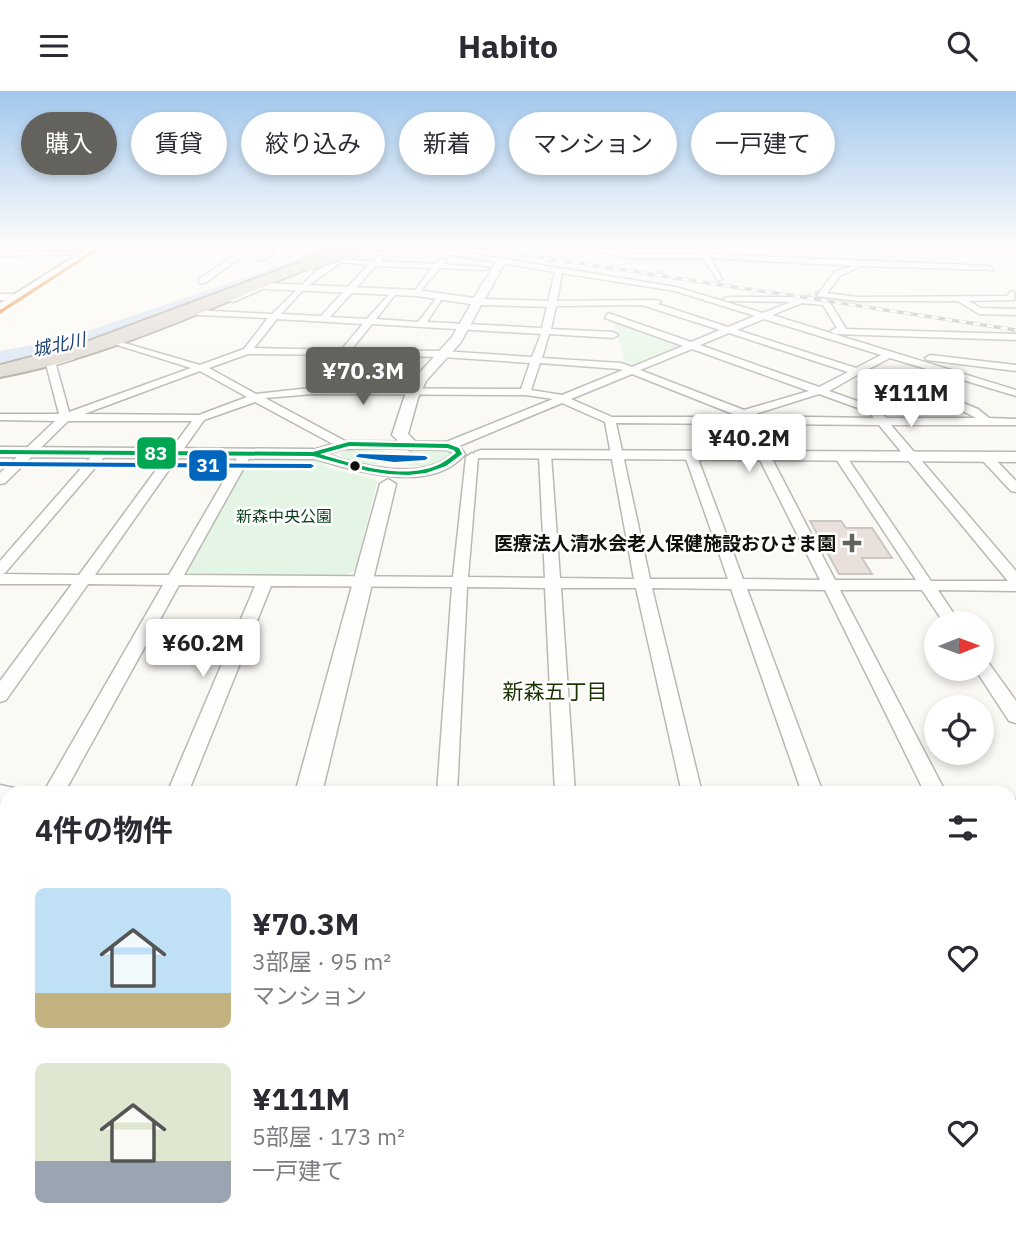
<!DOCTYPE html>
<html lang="ja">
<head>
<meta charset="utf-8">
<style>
	:root { --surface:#fff; --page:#f7f7f7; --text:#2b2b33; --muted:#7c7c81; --accent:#63625c }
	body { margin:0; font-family:"IBM Plex Sans","Noto Sans JP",sans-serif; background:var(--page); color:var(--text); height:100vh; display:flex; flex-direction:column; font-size:26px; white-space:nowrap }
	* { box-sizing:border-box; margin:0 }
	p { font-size:23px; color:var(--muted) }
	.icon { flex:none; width:38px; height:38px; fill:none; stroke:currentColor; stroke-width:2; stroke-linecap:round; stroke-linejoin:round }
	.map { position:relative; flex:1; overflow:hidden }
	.panel { position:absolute; left:0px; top:695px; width:1017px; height:450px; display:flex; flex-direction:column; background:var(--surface); border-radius:21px 21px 0 0; box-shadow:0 4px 10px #0003 }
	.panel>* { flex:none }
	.banner { position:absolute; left:21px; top:21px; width:975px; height:63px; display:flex; gap:14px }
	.needle { width:46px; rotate:89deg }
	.fabs { position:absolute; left:924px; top:520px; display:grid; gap:14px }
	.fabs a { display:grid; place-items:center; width:70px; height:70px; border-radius:50%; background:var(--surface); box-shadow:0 4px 10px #0003; font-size:35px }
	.price { position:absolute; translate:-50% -60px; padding:0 16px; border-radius:7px; background:#fff; color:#222; font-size:23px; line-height:46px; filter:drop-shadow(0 2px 4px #0008) }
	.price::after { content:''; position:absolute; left:50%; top:42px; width:21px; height:16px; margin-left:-10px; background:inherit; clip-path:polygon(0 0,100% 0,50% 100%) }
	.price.active { background:var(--accent); color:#fff }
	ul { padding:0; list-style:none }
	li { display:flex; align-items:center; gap:21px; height:175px; padding:0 35px }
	li span { display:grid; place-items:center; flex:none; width:196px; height:140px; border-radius:10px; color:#555 }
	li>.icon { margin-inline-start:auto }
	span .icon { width:84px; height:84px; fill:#fffc; stroke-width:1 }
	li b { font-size:30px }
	h2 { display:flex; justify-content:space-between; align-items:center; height:84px; padding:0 35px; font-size:30px }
	.tag { padding:0 24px; border-radius:32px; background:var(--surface); box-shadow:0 4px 10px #0003; font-size:24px; line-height:63px }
	.tag.active { background:var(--accent); color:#fff }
	header { display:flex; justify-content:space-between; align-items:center; height:91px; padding:0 35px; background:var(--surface); font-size:32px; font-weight:700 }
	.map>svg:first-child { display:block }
</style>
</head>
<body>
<header><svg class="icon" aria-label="menu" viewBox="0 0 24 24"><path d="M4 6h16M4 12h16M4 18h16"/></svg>Habito<svg class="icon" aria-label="search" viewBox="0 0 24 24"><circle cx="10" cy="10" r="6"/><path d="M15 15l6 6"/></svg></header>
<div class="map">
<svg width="1016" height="1143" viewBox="0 0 1016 1143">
	<rect width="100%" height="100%" fill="#faf9f4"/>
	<!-- education -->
	<polygon fill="#f3e9e1" points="807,154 903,154 915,163 868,166 813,163"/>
	<!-- green -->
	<g fill="#e5f5e5">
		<polygon points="814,154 859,154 873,164 821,162"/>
		<polygon points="613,230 618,230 684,255 635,275 626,273"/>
		<path d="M363,357L383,359L385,363L384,368C372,380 350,375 340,363L345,359Z"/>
		<path d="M413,358H443L451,363C440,374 419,378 405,373L406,362Z"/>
		<polygon points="249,367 314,368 332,378 375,388 377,391 355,479 344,485 190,484 186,480"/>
	</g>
	<!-- water -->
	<polygon fill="#d6e3f5" points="339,154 364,154 107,248 34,266 0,271 0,260 62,249"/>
	<!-- building -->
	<polygon fill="#eae0db" stroke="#cbc7c4" stroke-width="2" points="810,430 841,430 846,437 872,437 892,467 862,467 872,483 839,483"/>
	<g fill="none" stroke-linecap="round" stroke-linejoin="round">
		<!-- minor-tunnel -->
		<g stroke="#d7d6d1" stroke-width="8" stroke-dasharray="8 3.5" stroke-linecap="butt">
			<polyline points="546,170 560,162"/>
			<polyline points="660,179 661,186"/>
			<polyline points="804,208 820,203"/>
		</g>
		<!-- minor casing -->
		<g stroke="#bab8b3" stroke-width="3">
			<g id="minor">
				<polygon points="250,154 258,154 205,192 199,192 199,188"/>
				<path d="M319,154L358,159L382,154L436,157L676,196L763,222L791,211L727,210L723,208L727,206H804L829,210L846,238L1016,243V249L835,243L830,240L837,237L823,214L802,212L772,224L1016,299V305L890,267L865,280L963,312L978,318L989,327L1016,328V334H891L1016,480V500L938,499L960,532H944L922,499H840L946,702H925L825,499L747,498L823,702H802L731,498L652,497L702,702H682L636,497H561L575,702H555L545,497L467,496L457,702H437L452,496L271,495L188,702H167L255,495L179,494L64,702H43L163,494L88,493L6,609L0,611V590L72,493H0V470L98,358H106V364L5,482L2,483L79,484L192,330H68L5,392L0,393V382L55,330L0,329V323H59L46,273L72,263L75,264V268L56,274L69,321L191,277L114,253V249L200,274L244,258L268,227L198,224L195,219L272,223L316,180L351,161ZM398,158L436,161L555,181L542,237L427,231L443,206L439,204L418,231L376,228L397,201L393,199L367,228L330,226L376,175L432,177L413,202L417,204L440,177L485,179L489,177L443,173L446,169L442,167L435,173L380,170L384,166L380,164L372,170L346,169L376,159ZM341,171L368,174L321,225L281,223L305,197ZM562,182L675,200L755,225L728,236L658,213L661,211L657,209L557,210ZM642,214L720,239L691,251L608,222L605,227L683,255L632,276L621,272L542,267L549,243L613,247L618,244L613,241L551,238L556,215ZM277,228L363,233L341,259L254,257ZM764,228L881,264L856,277L737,239ZM372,233L541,243L532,266L443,260L351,259ZM729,242L848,281L819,296L700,254ZM692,258L809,300L744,319L640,279ZM248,263L337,264L310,297L256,303L209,277ZM347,264L443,266L530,272L521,298L321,297ZM540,272L619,278L623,279L562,304L531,299ZM200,280L247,306L199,324L84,323ZM632,283L738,325L739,326H612L571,308ZM857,284L955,316L976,327H886L877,317L829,300ZM313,303L525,304L553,308L446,351L345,350L265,307ZM819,303L869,321L874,327L749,325ZM255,311L333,353L309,360V366C351,379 431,405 465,363L459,355L562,312L605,331L634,488L560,487L551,364L545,360L539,364L545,487L468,486L478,366L472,362L466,366L453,486L184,484L252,362L246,358L240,362L169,484H95L204,329ZM616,332L742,333L820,489L743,488L697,365L691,361L685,365L728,488H650ZM754,333L879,334L1008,490H931L844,362L840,361L834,365L916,489H835ZM377,357L447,359L453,362C424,391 359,375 326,363L344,358Z"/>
				<polygon points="573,154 587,154 629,163 701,163 698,157 701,155 708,163 990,175 993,179 861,175 840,185 827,202 857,206 1007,205 1011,200 1015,202 1014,209 969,210 981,217 1016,218 1016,224 979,223 958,210 857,210 817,205 834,181 854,175 710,167 722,188 718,190 703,167 629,167"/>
				<polygon points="269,160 275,161 265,169 259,169 259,165"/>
				<polygon points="0,161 78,161 82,163 0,165"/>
				<polygon points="263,193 270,195 233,211 226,209"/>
				<polygon points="930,264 1016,274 1016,280 927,269 925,267"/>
				<polygon points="986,362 990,363 1016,390 1016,401 1011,400 982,369 980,366"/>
				<polygon points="982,569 988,571 1016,610 1016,632 1009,630 975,578 982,578"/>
				<polygon points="0,694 14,697 17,702 7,702 7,712 0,712"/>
				<rect x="1010" y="709" width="6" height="18"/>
				<polygon points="7,772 7,803 0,806 0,775"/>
				<polygon points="1010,830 1016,832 1016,866 1010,864"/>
				<polygon points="7,1090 7,1136 0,1139 0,1093"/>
				<rect x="384" y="1138" width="32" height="5"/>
				<rect x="572" y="1138" width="32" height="5"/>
				<polygon points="770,1138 802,1138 803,1143 771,1143"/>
				<polygon points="954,1138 986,1138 988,1143 956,1143"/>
			</g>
		</g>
		<!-- tertiary casing -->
		<g stroke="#bab8b3" stroke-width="3">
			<g id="tertiary">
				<polygon points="507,168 512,171 503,175 485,208 552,210 557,213 552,216 481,214 461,251 426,290 418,307 408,343 419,354 411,359 406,357 392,344 404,307 413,289 452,246 471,213 417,205 266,198 261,195 266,192 417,199 474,207 496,171"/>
				<polygon points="0,203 18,203 23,206 18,209 0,209"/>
				<polygon points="0,356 313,358 321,363 313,368 0,366"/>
				<polygon points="481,359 1016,361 1016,371 475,367 473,364 475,361"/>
				<polygon points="388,388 396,393 322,702 295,702 380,393"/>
				<polygon points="174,1138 216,1138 215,1143 173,1143"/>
			</g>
		</g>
		<!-- trunk casing -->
		<g stroke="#aba59a" stroke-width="3">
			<polygon id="trunk" points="92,154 107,154 0,222 0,212"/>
		</g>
		<!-- motorway casing -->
		<g stroke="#aba59a" stroke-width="4">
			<path id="motorway" d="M309,168L314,169V175C212,216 108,266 0,286V274L78,254Z"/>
		</g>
		<!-- minor -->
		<use href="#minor" fill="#fefefd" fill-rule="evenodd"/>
		<!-- tertiary -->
		<use href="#tertiary" fill="#fefefd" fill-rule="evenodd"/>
		<!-- trunk -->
		<use href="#trunk" fill="#e4ded8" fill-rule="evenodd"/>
		<!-- motorway -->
		<use href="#motorway" fill="#ddd7cf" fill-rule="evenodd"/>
		<!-- rail casing -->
		<g stroke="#b8b8b6" stroke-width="3.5">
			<polyline id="rail" points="461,154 1016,239"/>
		</g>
		<!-- rail -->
		<use href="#rail" stroke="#fff" stroke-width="2.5" stroke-dasharray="7" stroke-linecap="butt"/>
		<!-- motorway-bridge casing -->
		<g stroke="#aba59a" stroke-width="17" stroke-linecap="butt">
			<polyline id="motorway-bridge" points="309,172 358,154"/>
		</g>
		<!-- motorway-bridge -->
		<use href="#motorway-bridge" stroke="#ddd7cf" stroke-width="15"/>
		<!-- bus-1 casing -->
		<g stroke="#fff" stroke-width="5">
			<g id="bus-1">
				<polygon points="98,154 103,154 0,219 0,216"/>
				<path d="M349,351L448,353L459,357L462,363L446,375L426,382L408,384L388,383L368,380L313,365L0,363V359L313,361ZM349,355L447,357L454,359L456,362C451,366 447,369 442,372C407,391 355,374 320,363Z"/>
			</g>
		</g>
		<!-- bus-2 casing -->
		<g stroke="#fff" stroke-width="5">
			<g id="bus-2">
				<polygon points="359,363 425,365 428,367 425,369 394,371 357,366 356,365"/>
				<polygon points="0,371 311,373 314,375 311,377 0,375"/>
			</g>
		</g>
		<!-- bus-1 -->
		<use href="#bus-1" fill="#00a651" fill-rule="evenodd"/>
		<!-- bus-2 -->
		<use href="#bus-2" fill="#0065bd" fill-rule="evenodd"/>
		<!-- metro-1 casing -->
		<g stroke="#fff" stroke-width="6">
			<polygon id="metro-1" points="101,154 106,154 0,223 0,219"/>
		</g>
		<!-- metro-1 -->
		<use href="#metro-1" fill="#ee7b1a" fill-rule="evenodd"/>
	</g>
	<!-- sky -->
	<linearGradient id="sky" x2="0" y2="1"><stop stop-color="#a1c7ed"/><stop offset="0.49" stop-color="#fdfcfa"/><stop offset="1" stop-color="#fdfcfa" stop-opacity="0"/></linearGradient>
	<rect width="1016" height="314" fill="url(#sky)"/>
	<!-- markers -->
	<circle fill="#12100a" stroke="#fff" stroke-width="2.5" cx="355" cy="375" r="6"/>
	<path fill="#63625c" stroke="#fff" stroke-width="2.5" d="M848.5 441.5h7v7h7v7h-7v7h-7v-7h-7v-7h7z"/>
	<g text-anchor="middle" stroke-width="5" stroke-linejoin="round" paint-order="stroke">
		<!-- far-park labels -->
		<g font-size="16" fill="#083f1b" stroke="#fff">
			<text x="284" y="431">新森中央公園</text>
		</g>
		<!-- far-water labels -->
		<g font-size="18" font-style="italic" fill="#194078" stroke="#fff">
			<text transform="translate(59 254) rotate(-12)" y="6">城北川</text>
		</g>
		<!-- poi labels -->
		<g font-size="19" font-weight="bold" fill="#12100a" stroke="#fff" text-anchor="end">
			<text x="836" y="459">医療法人清水会老人保健施設おひさま園</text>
		</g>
		<!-- neighbourhood labels -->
		<g font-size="21" fill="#1b3301" stroke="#fff">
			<text x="555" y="608">新森五丁目</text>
		</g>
	</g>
	<g stroke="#fff" stroke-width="2.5">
		<rect x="136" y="345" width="41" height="34" rx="7" fill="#00a651"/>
		<rect x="188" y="358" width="40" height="33" rx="7" fill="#0065bd"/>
	</g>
	<g font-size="19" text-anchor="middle" font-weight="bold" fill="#fff">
		<text x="156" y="369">83</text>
		<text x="208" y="381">31</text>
	</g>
</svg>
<div class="fabs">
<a><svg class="needle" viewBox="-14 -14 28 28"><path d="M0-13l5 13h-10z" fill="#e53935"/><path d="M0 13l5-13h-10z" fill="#7c7c81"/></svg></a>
<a><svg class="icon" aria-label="locate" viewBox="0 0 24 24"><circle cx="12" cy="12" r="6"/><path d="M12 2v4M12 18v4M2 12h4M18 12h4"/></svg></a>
</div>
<b class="price active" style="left:363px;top:316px">¥70.3M</b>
<b class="price" style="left:911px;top:338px">¥111M</b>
<b class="price" style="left:749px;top:383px">¥40.2M</b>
<b class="price" style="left:203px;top:588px">¥60.2M</b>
<div class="banner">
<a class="tag active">購入</a>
<a class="tag">賃貸</a>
<a class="tag">絞り込み</a>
<a class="tag">新着</a>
<a class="tag">マンション</a>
<a class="tag">一戸建て</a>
</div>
<section class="panel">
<h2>4件の物件<svg class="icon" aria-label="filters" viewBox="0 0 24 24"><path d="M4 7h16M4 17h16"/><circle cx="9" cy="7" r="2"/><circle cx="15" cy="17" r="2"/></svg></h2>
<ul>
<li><span style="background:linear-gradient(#bfe0f5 75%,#c2b280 0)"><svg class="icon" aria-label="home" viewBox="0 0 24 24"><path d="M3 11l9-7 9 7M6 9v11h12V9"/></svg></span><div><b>¥70.3M</b><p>3部屋 · 95 m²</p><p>マンション</p></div><svg class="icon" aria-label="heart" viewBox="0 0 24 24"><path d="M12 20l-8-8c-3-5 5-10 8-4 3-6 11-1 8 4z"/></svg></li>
<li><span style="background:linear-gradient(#dfe7d0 70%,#9aa5b1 0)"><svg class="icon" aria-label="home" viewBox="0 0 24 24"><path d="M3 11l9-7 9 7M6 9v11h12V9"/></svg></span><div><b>¥111M</b><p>5部屋 · 173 m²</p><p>一戸建て</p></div><svg class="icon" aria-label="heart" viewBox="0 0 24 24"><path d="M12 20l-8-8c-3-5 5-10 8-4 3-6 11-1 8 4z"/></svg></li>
</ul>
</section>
</div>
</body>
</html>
